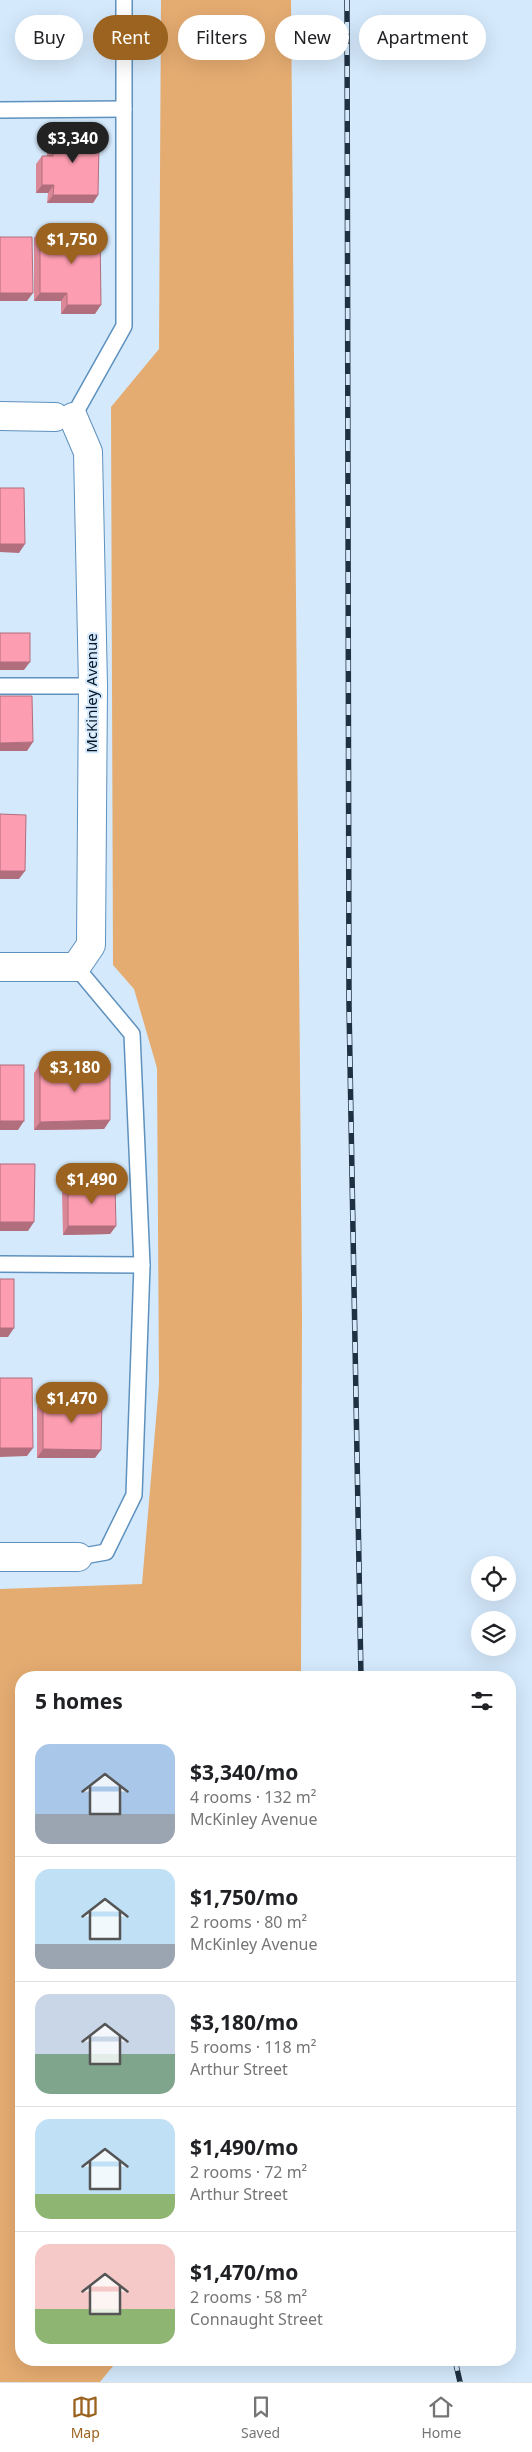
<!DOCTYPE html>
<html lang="en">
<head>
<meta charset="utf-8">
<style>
	:root { --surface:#fff; --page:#f6f6f6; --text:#202124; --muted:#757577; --line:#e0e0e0; --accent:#9b631f }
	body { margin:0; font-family:"Noto Sans",sans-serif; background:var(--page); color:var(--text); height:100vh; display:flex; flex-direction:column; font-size:19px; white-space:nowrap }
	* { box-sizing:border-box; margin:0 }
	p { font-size:16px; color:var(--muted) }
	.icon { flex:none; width:28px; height:28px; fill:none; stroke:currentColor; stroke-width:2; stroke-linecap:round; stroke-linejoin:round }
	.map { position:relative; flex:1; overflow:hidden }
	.sheet { position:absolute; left:15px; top:1671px; width:501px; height:695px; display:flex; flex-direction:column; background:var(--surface); border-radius:20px; box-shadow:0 5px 20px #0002 }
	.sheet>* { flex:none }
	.hud { position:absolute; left:15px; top:15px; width:502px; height:45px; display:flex; gap:10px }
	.buttons { position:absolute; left:471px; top:1556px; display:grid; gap:10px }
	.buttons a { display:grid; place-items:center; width:45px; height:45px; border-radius:50%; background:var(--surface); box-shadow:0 5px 20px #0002; font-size:25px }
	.price { position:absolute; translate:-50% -42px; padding:0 11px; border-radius:18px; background:var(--accent); color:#fff; font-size:16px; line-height:32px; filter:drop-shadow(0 1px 2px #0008) }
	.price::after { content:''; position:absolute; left:50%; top:30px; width:15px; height:11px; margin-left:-8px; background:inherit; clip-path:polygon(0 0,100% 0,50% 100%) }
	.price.selected { background:#222; color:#fff }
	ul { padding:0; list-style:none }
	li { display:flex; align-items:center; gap:15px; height:125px; padding:0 20px }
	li+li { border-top:1px solid var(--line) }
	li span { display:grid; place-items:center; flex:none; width:140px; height:100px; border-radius:15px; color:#555 }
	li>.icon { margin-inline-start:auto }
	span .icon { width:60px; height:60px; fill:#fffc; stroke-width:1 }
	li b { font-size:21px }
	h2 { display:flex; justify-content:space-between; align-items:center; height:60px; padding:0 20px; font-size:21px }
	.chip { padding:0 18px; border-radius:22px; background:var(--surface); box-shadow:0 5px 20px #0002; font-size:18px; line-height:45px }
	.chip.selected { background:var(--accent); color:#fff }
	.menu { display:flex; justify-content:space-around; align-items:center; height:70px; border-top:1px solid var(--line); background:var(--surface); font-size:14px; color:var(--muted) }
	.menu a { display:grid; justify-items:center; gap:2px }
	.menu .selected { color:var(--accent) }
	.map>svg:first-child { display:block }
</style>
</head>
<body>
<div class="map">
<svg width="532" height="2382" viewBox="0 0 532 2382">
	<rect width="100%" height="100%" fill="#d4e9fc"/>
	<!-- green -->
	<polygon fill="#e5ac71" points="161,0 291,0 302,1314 301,1677 21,1678 21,2360 118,2360 100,2382 0,2382 0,1589 142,1584 159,1384 157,1068 134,989 113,965 111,407 159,349"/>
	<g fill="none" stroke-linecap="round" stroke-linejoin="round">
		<!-- service casing -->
		<g stroke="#5e91bd" stroke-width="18">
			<g id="service">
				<polyline points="0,110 124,109"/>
				<polyline points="67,417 73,417 124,326 124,0"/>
				<polyline points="0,686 93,686"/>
				<polyline points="76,967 132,1034 142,1265 134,1495 106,1552 78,1557"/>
				<polyline points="0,1264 142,1265"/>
			</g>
		</g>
		<!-- minor casing -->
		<g stroke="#5e91bd" stroke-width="30">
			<g id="minor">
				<polyline points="0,416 55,417"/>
				<polyline points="0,967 76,967 91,945 93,686 88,452 73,417"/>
				<polyline points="0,1557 78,1557"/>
			</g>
		</g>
		<!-- service -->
		<use href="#service" stroke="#fff" stroke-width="15"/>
		<!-- minor -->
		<use href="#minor" stroke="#fff" stroke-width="28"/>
		<!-- rail casing -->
		<g stroke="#1e3142" stroke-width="5.5">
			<g id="rail">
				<polyline points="347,0 349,1006 361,1678"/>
				<polyline points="455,2360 460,2382"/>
			</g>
		</g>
		<!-- rail -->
		<use href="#rail" stroke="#d4e9fc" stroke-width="4" stroke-dasharray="11" stroke-linecap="butt"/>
	</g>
	<!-- wall -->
	<g fill="#da8798">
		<polygon points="59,129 93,144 98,195 93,203 47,203 48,193 36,193 36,164 42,156 47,156 47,152 53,143 53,138"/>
		<polygon points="40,230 95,314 61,314 61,301 34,301 34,238"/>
		<polygon points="40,1064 110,1120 104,1129 34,1130 34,1073"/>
		<polygon points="68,1185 116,1226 110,1234 63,1235 62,1193"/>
		<polygon points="43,1399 95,1458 37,1458 37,1407"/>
	</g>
	<!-- shaded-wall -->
	<g fill="#b16e7c">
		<polygon points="42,185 54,185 48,193 36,193"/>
		<polygon points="53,195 98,195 93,203 47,203"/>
		<polygon points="0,293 33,293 27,301 0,301"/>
		<polygon points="40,293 67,293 61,301 34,301"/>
		<polygon points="67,305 101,305 95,314 61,314"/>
		<polygon points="0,544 25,544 19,553 0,552"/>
		<polygon points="0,662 30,662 24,670 0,670"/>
		<polygon points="33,742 27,751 0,751 0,743"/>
		<polygon points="0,871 25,871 19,879 0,879"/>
		<polygon points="110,1120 104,1129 34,1130 40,1122"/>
		<polygon points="0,1121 24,1121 18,1130 0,1130"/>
		<polygon points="0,1222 34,1222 28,1231 0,1231"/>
		<polygon points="68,1226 116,1226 110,1234 63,1235"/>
		<polygon points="0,1328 14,1328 8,1337 0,1337"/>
		<polygon points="0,1448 33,1448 27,1456 0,1457"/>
		<polygon points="43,1449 101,1450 95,1458 37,1458"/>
	</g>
	<!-- building -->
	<g fill="#fd9db1" stroke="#b16e7c">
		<polygon points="59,129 93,129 93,144 99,144 98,195 53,195 54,185 42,185 42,156 53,156 53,143 59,143"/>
		<polygon points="40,230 100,230 101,305 67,305 67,293 40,293"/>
		<polygon points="0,237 32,237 33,293 0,293"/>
		<polygon points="0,488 24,488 25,544 0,544"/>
		<rect x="0" y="633" width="30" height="29"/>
		<polygon points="0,696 32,696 33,742 0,743"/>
		<polygon points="0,814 26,815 25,871 0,871"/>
		<polygon points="40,1064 110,1064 110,1120 40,1122"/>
		<rect x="0" y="1065" width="24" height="56"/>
		<polygon points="0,1164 35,1164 34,1222 0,1222"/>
		<polygon points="115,1184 116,1226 68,1226 68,1185"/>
		<rect x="0" y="1279" width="14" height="49"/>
		<polygon points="0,1378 32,1378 33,1448 0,1448"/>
		<polygon points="43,1399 102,1399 101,1450 43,1449"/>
	</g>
	<g text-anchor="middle" stroke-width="4" stroke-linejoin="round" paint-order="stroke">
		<!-- street labels -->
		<g font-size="15" fill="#021425" stroke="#d4e9fc">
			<text transform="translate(92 693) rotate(-90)" y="5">McKinley Avenue</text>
		</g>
	</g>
</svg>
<div class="buttons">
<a><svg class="icon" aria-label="locate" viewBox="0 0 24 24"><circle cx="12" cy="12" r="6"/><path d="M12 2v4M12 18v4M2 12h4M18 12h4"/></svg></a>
<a><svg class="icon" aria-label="layers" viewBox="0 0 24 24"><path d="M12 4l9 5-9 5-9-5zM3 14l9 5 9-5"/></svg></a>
</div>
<b class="price selected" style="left:73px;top:164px">$3,340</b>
<b class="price" style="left:72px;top:265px">$1,750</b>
<b class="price" style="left:75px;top:1093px">$3,180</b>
<b class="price" style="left:92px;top:1205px">$1,490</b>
<b class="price" style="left:72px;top:1424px">$1,470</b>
<div class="hud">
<a class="chip">Buy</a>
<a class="chip selected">Rent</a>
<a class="chip">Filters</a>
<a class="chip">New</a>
<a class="chip">Apartment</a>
</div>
<section class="sheet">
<h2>5 homes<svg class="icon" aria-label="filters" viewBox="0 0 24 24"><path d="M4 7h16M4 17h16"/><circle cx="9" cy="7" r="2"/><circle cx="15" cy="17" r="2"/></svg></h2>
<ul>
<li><span style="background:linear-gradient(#a9c7e8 70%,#9aa5b1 0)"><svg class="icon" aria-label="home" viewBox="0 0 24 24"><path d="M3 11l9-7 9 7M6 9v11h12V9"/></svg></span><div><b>$3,340/mo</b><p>4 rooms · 132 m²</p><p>McKinley Avenue</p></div></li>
<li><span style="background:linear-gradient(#bfe0f5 75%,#9aa5b1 0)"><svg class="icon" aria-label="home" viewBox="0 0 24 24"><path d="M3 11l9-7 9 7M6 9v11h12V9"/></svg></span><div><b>$1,750/mo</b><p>2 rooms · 80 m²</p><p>McKinley Avenue</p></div></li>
<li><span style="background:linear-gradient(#c9d6e8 60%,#7fa58c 0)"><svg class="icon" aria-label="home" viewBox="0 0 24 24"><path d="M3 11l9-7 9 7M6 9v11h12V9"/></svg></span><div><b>$3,180/mo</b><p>5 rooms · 118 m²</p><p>Arthur Street</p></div></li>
<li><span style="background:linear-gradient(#bfe0f5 75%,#8fb573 0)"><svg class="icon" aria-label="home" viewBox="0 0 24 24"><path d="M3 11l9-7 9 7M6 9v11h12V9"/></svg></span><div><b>$1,490/mo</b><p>2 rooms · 72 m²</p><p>Arthur Street</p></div></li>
<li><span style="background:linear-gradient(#f6c9c9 65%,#8fb573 0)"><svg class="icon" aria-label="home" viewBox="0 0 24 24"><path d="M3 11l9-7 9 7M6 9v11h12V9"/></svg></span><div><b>$1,470/mo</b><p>2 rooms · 58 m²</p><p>Connaught Street</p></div></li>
</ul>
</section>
</div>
<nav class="menu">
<a class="selected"><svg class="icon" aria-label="map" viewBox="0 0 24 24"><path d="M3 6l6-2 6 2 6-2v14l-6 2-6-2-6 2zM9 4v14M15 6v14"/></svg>Map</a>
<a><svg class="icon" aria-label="saved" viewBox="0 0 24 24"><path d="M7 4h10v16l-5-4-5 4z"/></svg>Saved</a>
<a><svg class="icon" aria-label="home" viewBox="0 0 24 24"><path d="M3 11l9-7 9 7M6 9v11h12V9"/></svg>Home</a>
</nav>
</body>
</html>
